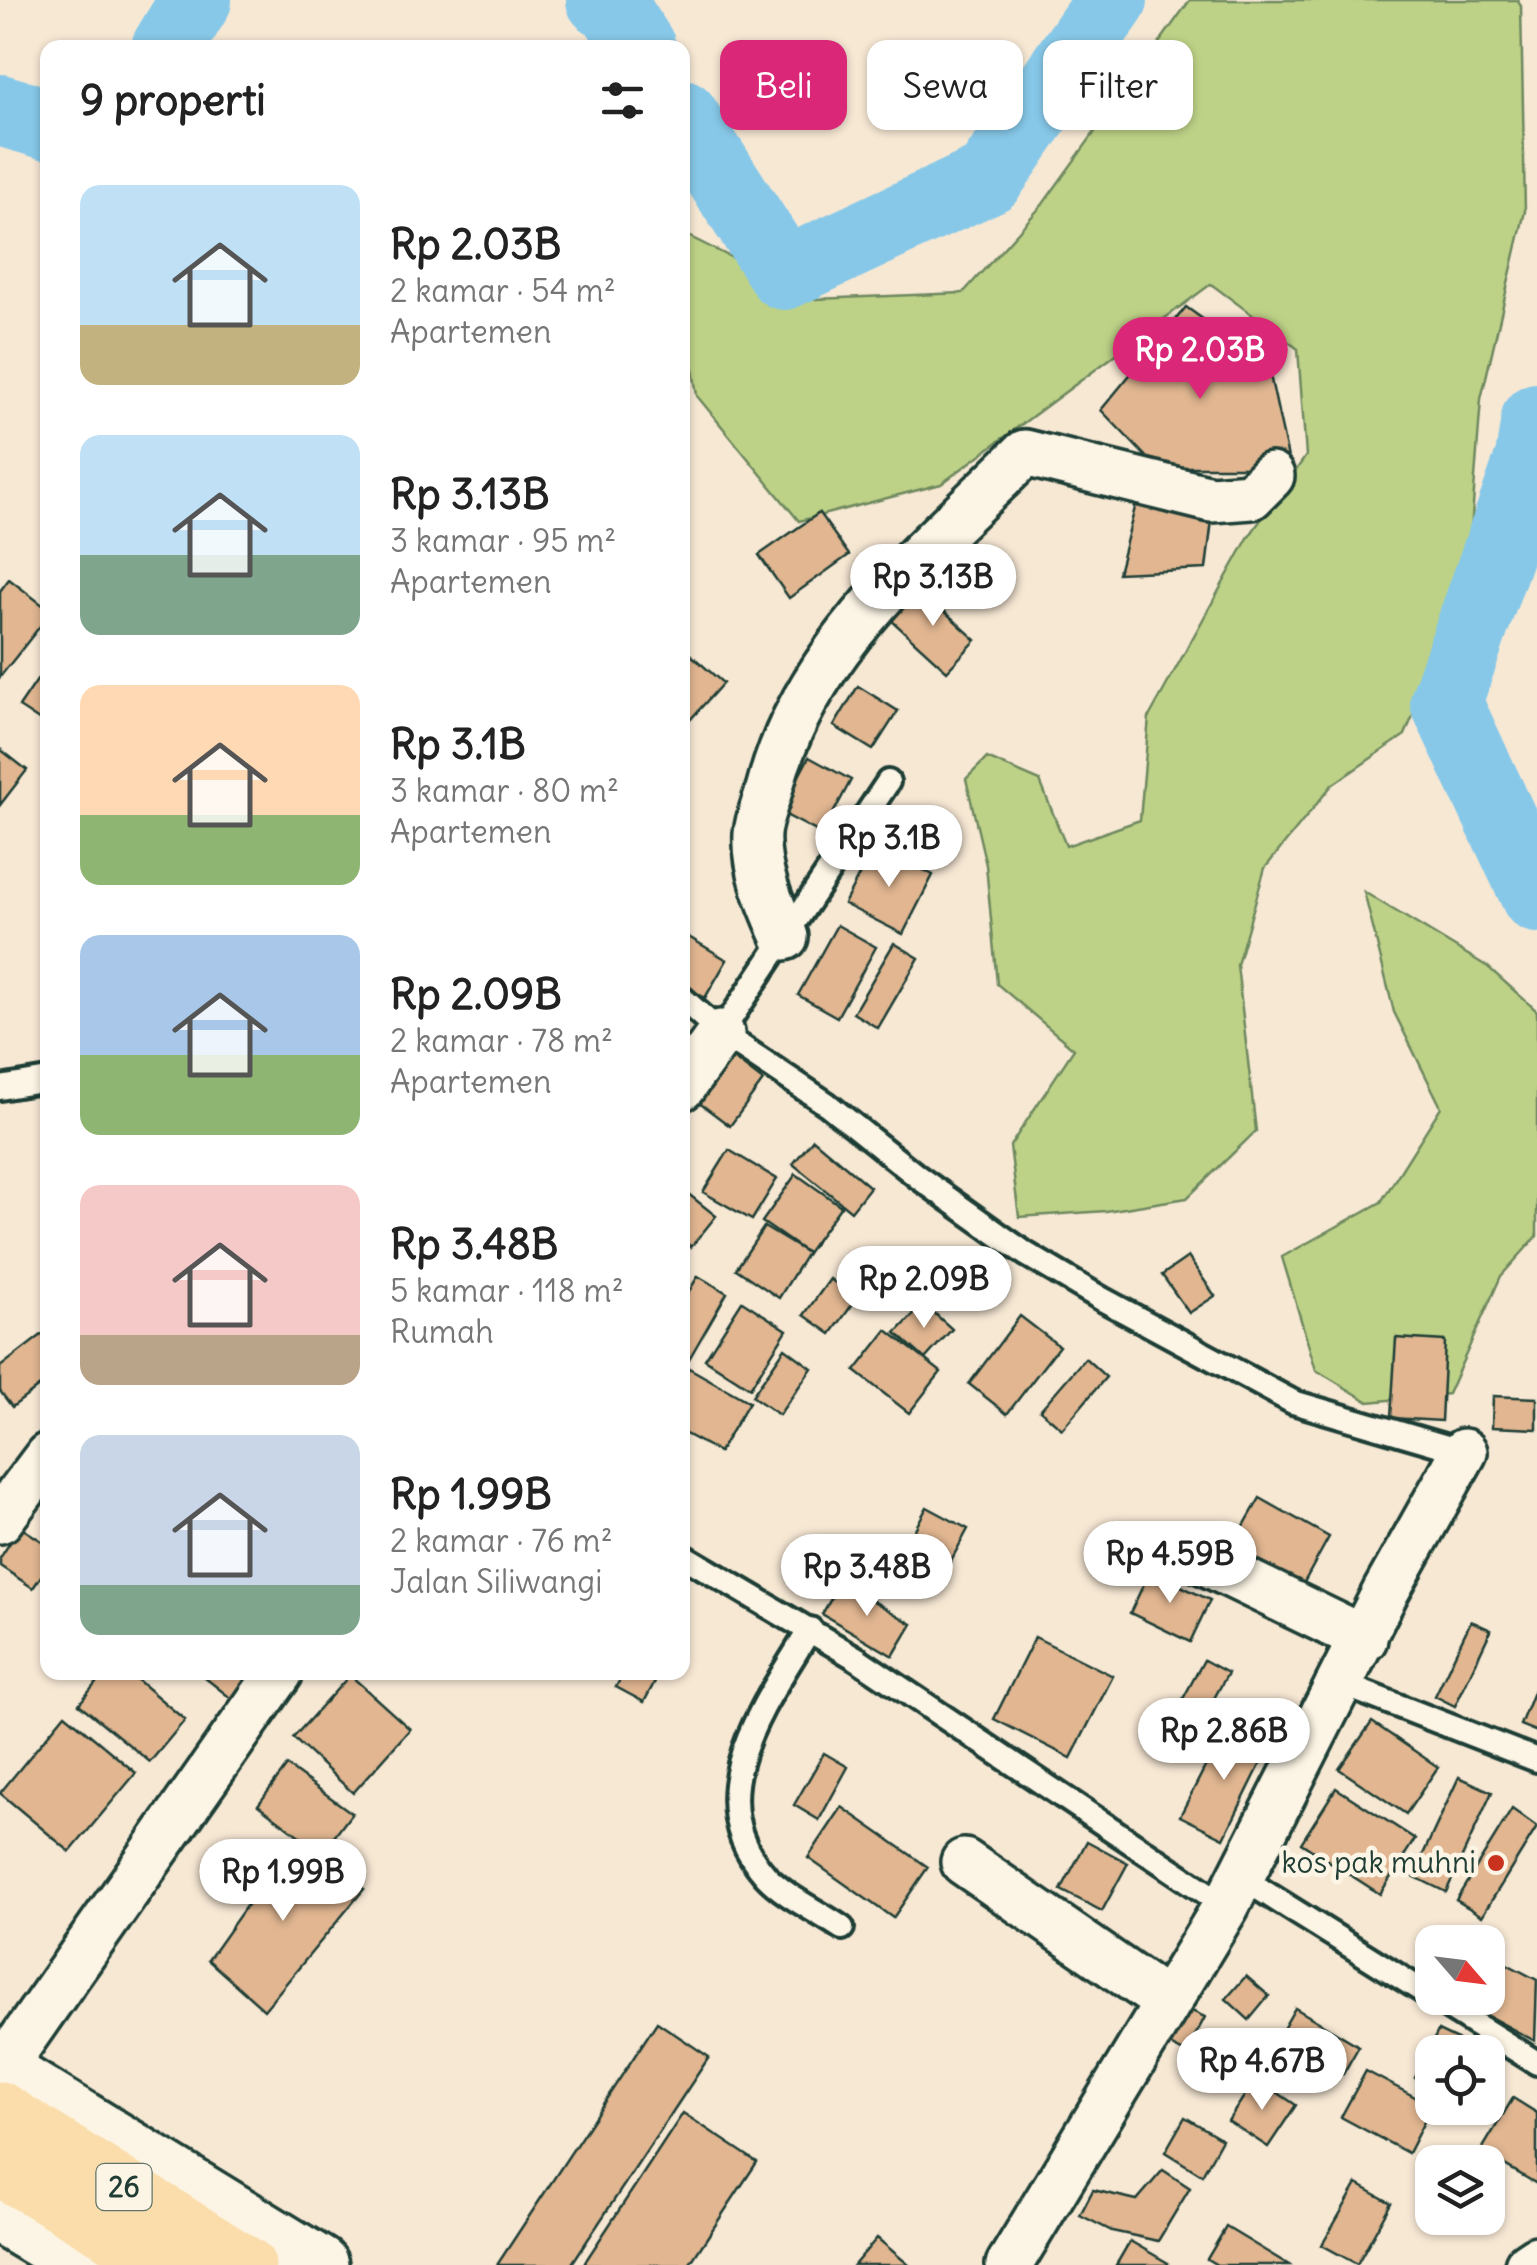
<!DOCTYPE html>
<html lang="id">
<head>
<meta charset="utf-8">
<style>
	:root { --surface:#fff; --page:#f6f6f6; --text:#222; --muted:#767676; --accent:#db2777 }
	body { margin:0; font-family:Delius,sans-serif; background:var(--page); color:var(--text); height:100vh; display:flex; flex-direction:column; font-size:38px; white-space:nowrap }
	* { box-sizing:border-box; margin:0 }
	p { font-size:32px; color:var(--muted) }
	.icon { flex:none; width:55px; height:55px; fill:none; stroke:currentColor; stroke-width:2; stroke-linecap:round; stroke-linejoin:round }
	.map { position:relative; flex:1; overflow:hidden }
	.details { position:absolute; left:40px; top:40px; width:650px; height:1640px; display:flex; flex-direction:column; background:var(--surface); border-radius:20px; box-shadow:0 2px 8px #0004 }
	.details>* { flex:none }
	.hud { position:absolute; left:720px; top:40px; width:665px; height:90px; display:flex; gap:20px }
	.needle { width:65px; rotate:118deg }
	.tools { position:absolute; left:1415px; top:1925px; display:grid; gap:20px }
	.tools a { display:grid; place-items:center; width:90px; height:90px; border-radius:20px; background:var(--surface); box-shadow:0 2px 8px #0004; font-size:50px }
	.price { position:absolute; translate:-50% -85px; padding:0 22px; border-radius:35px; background:#fff; color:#222; font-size:32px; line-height:65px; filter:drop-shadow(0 2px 5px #0008) }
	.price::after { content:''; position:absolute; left:50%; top:60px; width:30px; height:22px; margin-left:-15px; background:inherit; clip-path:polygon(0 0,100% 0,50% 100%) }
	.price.on { background:var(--accent); color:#fff }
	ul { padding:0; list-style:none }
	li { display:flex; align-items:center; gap:30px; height:250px; padding:0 40px }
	li span { display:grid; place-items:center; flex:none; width:280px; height:200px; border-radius:20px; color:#555 }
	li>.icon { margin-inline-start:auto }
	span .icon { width:120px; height:120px; fill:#fffc; stroke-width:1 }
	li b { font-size:42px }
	h2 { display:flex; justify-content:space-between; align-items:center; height:120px; padding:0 40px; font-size:42px }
	.chip { padding:0 35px; border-radius:20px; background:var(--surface); box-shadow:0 2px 8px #0004; font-size:35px; line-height:90px }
	.chip.on { background:var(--accent); color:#fff }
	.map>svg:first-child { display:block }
</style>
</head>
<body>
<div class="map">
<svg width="1537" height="2265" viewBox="0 0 1537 2265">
	<rect width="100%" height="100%" fill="#f7e8d4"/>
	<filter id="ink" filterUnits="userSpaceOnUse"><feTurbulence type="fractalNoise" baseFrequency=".01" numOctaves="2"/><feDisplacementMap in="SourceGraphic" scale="20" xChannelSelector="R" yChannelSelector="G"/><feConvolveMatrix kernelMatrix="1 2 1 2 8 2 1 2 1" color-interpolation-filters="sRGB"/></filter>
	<g filter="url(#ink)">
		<!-- green -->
		<g fill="#bed287" stroke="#6e885e" stroke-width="2.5">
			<polygon points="1190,0 1518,0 1521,6 1525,211 1481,399 1467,584 1405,735 1332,785 1265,868 1237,965 1256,1131 1187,1198 1106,1211 1019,1217 1010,1146 1074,1049 997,984 986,865 966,779 987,758 1040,781 1066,846 1140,820 1149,717 1248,538 1306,456 1298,349 1211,284 941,484 799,521 697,396 683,302 682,233 815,299 963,293 1043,204"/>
			<polygon points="1364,892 1488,967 1537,1011 1537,1236 1501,1276 1448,1394 1369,1402 1316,1370 1282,1257 1381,1202 1441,1107 1394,1012"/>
		</g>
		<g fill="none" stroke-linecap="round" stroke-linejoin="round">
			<!-- river -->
			<g stroke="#87c8e8" stroke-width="72">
				<polyline points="602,0 613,6 640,48"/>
				<polyline points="167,48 196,0"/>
				<polyline points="0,110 48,124"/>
				<polyline points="682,115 784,274 989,178 1112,0"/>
				<polyline points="1537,419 1531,458 1446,702 1537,897"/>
			</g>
		</g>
		<!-- building -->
		<g fill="#e1b691" stroke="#1f3d34" stroke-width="2.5">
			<polygon points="1186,307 1268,366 1290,467 1156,467 1101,410"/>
			<polygon points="1136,504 1213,512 1206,569 1118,573"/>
			<polygon points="819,513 849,555 789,598 759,555"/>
			<polygon points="9,579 48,609 48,616 0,677 0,591"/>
			<polygon points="919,588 976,640 947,671 890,619"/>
			<polygon points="682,647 723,683 689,721 682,715"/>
			<polygon points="48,664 48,726 19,707"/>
			<polygon points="858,686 898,711 873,750 834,726"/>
			<polygon points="0,749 27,770 0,805"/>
			<polygon points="809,757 851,780 822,834 780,812"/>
			<polygon points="875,845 933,875 903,934 844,904"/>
			<polygon points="837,925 876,947 837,1017 798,995"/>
			<polygon points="682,933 727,960 705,998 682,984"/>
			<polygon points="894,943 919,958 878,1028 853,1013"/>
			<polygon points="725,1052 763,1081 730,1126 690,1096"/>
			<polygon points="813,1139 870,1187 851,1211 793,1164"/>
			<polygon points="729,1150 777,1179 752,1220 703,1192"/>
			<polygon points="796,1174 841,1206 807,1253 762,1222"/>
			<polygon points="682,1189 716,1216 691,1247 682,1240"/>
			<polygon points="764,1227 807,1253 779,1298 736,1269"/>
			<polygon points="1188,1257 1215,1296 1189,1313 1162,1275"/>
			<polygon points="698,1276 727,1293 689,1359 682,1356 682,1303"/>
			<polygon points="830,1279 857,1298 831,1334 804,1315"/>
			<polygon points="742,1301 787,1330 750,1388 705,1359"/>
			<polygon points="924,1304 952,1329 925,1359 896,1333"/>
			<polygon points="1020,1316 1059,1346 1007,1414 969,1384"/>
			<polygon points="48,1330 48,1380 12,1407 0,1391 0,1367"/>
			<polygon points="887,1330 941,1372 909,1413 855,1371"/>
			<polygon points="1396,1338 1445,1341 1441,1421 1391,1418"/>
			<polygon points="785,1348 812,1368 779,1415 752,1396"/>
			<polygon points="1085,1358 1106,1377 1062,1429 1040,1410"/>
			<polygon points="689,1368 749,1402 719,1452 682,1432 682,1379"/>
			<polygon points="1493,1396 1537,1398 1537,1429 1492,1427"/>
			<polygon points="1260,1498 1329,1537 1296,1597 1226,1557"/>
			<polygon points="927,1507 968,1529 942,1577 901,1555"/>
			<polygon points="20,1527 48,1545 48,1566 33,1588 0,1566 0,1558"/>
			<polygon points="1150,1571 1210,1600 1190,1642 1130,1613"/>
			<polygon points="841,1582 912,1624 893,1656 822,1614"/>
			<polygon points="1471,1621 1491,1630 1455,1706 1435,1696"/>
			<polygon points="1035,1637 1113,1676 1071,1758 994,1719"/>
			<polygon points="1204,1660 1228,1673 1201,1722 1177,1710"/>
			<polygon points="105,1672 128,1672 185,1720 150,1762 79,1704"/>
			<polygon points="207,1672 256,1672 233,1700 204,1677"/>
			<polygon points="624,1672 660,1672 644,1702 616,1687"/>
			<polygon points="350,1675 410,1729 353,1793 293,1738"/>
			<polygon points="1537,1682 1537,1732 1520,1725"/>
			<polygon points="65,1714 136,1773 70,1852 0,1793"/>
			<polygon points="1372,1722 1438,1767 1406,1814 1339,1769"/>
			<polygon points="1225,1728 1268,1749 1224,1838 1180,1816"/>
			<polygon points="824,1753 848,1767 819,1820 794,1805"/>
			<polygon points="287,1766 352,1813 322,1853 258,1805"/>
			<polygon points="1459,1777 1492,1792 1446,1892 1413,1876"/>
			<polygon points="1336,1788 1415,1839 1380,1894 1301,1843"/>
			<polygon points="842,1807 928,1867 893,1918 808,1858"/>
			<polygon points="1512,1809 1537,1827 1482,1916 1456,1900"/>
			<polygon points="292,1841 364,1889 264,2010 208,1960"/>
			<polygon points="1087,1841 1128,1863 1102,1911 1061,1890"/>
			<polygon points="1505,1963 1537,1980 1535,2041 1479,2011"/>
			<polygon points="1246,1976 1269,1996 1249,2020 1226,1999"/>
			<polygon points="1179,2005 1205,2017 1186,2053 1162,2041"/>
			<polygon points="1295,2008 1359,2046 1343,2074 1279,2036"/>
			<polygon points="657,2022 709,2057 571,2265 497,2265"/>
			<polygon points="1438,2031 1472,2047 1470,2052 1432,2052 1432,2086 1415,2078"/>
			<polygon points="1366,2071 1432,2106 1408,2153 1341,2117"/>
			<polygon points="1256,2078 1296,2105 1268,2147 1228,2121"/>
			<polygon points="1513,2098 1537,2113 1537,2184 1481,2151"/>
			<polygon points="683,2113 757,2162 689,2265 583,2265"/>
			<polygon points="1185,2117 1222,2139 1202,2175 1165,2152"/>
			<polygon points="1163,2170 1190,2188 1158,2241 1112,2231 1080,2215 1093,2190 1137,2200"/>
			<polygon points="1357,2184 1391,2203 1357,2264 1322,2245"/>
			<polygon points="1226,2227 1289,2265 1217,2265 1207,2259"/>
			<polygon points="877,2238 909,2265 854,2265"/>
			<polygon points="1130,2241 1168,2263 1168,2265 1116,2265"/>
		</g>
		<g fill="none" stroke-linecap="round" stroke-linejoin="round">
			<!-- lane casing -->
			<g stroke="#1f3d34" stroke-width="30">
				<g id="lane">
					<polyline points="682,998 721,1033 827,1104 918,1177 1026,1254 1102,1299 1293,1402 1464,1452"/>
					<polyline points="721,1033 888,782"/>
					<polyline points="0,1088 48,1080"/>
					<polyline points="682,1555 856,1658 1226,1906"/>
					<path d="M810,1629C766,1703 694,1794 765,1875C784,1896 819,1912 842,1928"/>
					<polyline points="1342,1684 1537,1760"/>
					<polyline points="1242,1878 1432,1997"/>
					<polyline points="1433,1998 1537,2063"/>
				</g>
			</g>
			<!-- street casing -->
			<g stroke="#1f3d34" stroke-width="52">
				<g id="street">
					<path d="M785,937C771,905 755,870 757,834C758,820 765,804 769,790C805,647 925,553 1025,453L1211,499L1251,496L1271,476"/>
					<polyline points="682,1087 721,1033"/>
					<polyline points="0,1520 48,1456"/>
					<polyline points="1195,1557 1364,1639"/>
					<polyline points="964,1862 1167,2002"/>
					<polyline points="1,2070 280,1672"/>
					<polyline points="1009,2265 1226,1906 1386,1591 1464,1452"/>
					<polyline points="1528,2265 1537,2259"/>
				</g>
			</g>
			<!-- secondary casing -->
			<g stroke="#1f3d34" stroke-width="62">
				<g id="secondary">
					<polyline points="0,2069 320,2265"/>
					<polyline points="0,2216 82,2265"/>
				</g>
			</g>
			<!-- highway casing -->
			<g stroke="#1f3d34" stroke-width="62">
				<g id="highway">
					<polyline points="0,2109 248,2265"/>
					<polyline points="0,2169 166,2265"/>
				</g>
			</g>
			<!-- lane -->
			<use href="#lane" stroke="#fcf5e5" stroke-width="22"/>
			<!-- street -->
			<use href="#street" stroke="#fcf5e5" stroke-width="45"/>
			<!-- secondary -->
			<use href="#secondary" stroke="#fcf5e5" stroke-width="55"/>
			<!-- highway -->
			<use href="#highway" stroke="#faddab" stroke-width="55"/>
		</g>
	</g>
	<!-- markers -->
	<circle fill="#c8321e" stroke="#fcf5e5" stroke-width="4" cx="1496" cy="1863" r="10"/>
	<g text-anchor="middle" stroke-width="9" stroke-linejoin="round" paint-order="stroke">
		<!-- shield labels -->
		<rect fill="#fcf5e5" stroke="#617469" stroke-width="2.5" x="96.5" y="2164" width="55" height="46" rx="8"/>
		<g font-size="28" font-weight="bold" fill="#1f3d34">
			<text x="124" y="2197">26</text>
		</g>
		<!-- poi labels -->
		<g font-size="30" fill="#1f3d34" stroke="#fcf5e5" text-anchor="end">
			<text x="1476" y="1873">kos pak muhni</text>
		</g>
	</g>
</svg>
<div class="tools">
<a><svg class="needle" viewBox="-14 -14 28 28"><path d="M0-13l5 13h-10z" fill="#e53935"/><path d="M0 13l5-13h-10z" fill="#767676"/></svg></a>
<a><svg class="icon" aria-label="locate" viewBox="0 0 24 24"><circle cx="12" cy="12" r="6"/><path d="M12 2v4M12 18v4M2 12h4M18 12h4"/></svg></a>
<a><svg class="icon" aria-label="layers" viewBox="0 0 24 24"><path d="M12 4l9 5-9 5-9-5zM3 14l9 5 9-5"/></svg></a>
</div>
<b class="price on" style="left:1200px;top:402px">Rp 2.03B</b>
<b class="price" style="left:933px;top:629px">Rp 3.13B</b>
<b class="price" style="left:889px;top:890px">Rp 3.1B</b>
<b class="price" style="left:924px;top:1331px">Rp 2.09B</b>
<b class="price" style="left:1170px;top:1606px">Rp 4.59B</b>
<b class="price" style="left:867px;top:1619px">Rp 3.48B</b>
<b class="price" style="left:1224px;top:1783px">Rp 2.86B</b>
<b class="price" style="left:283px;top:1924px">Rp 1.99B</b>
<b class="price" style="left:1262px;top:2113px">Rp 4.67B</b>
<div class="hud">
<a class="chip on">Beli</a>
<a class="chip">Sewa</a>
<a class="chip">Filter</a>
</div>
<section class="details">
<h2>9 properti<svg class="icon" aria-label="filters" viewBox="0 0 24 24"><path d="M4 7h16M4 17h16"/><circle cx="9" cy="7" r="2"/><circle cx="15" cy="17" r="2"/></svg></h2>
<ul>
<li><span style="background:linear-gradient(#bfe0f5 70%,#c2b280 0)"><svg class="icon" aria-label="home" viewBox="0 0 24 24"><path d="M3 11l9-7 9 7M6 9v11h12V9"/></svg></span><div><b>Rp 2.03B</b><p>2 kamar · 54 m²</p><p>Apartemen</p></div></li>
<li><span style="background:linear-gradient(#bfe0f5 60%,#7fa58c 0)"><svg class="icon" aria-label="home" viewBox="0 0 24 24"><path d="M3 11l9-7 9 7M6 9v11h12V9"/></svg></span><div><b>Rp 3.13B</b><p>3 kamar · 95 m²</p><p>Apartemen</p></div></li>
<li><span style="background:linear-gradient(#ffd9b3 65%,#8fb573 0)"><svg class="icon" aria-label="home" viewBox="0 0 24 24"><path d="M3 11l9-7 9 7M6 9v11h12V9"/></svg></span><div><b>Rp 3.1B</b><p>3 kamar · 80 m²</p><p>Apartemen</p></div></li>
<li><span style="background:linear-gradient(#a9c7e8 60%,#8fb573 0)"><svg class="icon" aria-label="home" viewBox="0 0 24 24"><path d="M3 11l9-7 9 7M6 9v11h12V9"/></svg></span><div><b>Rp 2.09B</b><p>2 kamar · 78 m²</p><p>Apartemen</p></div></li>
<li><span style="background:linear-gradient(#f6c9c9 75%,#b9a48a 0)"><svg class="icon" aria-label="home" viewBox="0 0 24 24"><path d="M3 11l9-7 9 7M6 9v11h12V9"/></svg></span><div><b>Rp 3.48B</b><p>5 kamar · 118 m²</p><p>Rumah</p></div></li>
<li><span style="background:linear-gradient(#c9d6e8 75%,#7fa58c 0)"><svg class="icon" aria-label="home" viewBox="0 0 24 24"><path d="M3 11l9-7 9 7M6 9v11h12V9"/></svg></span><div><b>Rp 1.99B</b><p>2 kamar · 76 m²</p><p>Jalan Siliwangi</p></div></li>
</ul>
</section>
</div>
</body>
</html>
